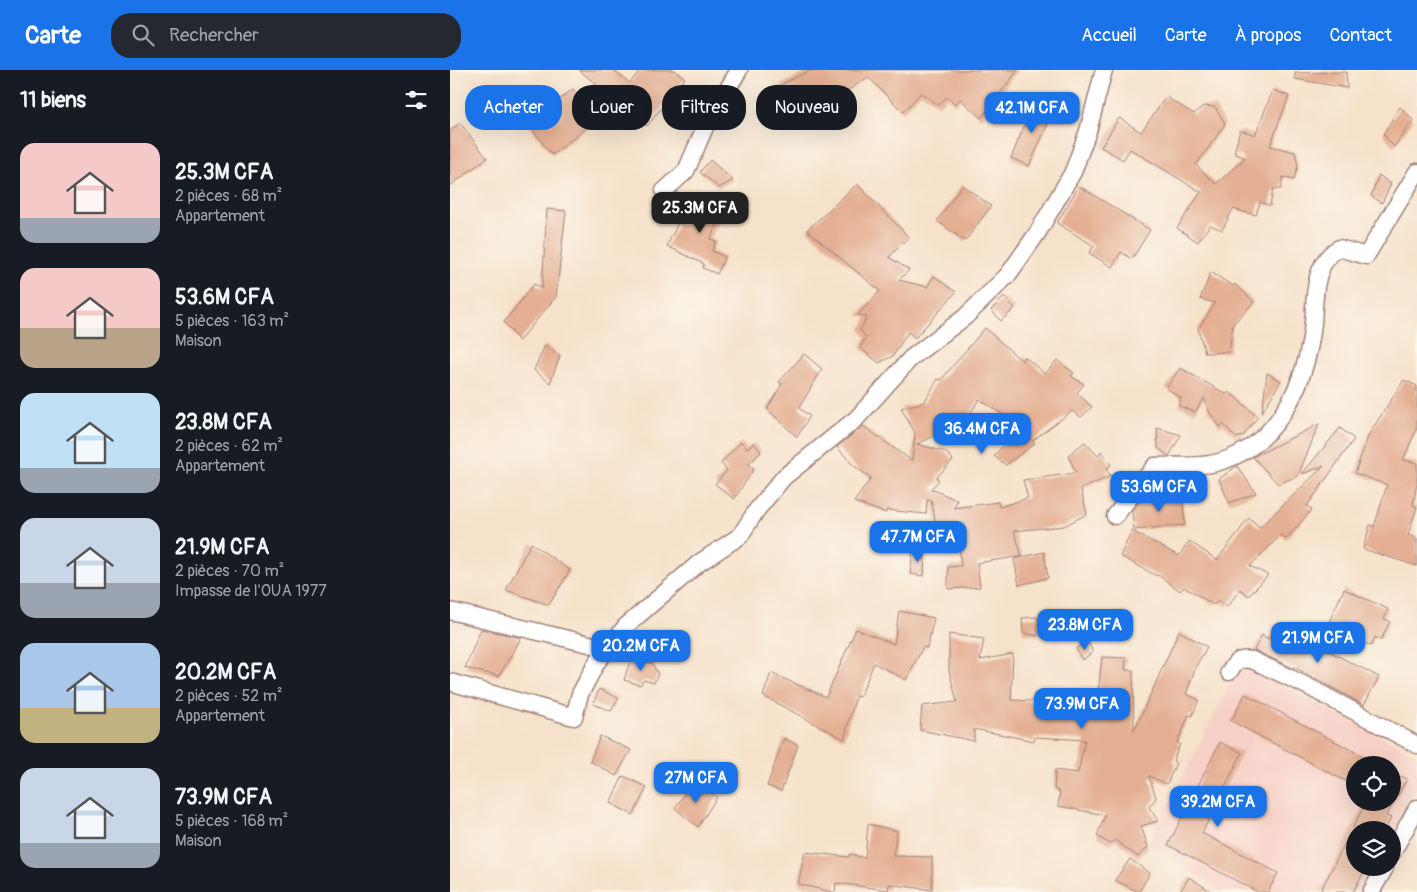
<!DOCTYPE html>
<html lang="fr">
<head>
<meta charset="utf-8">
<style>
	:root { --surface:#171b24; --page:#242831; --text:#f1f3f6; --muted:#9ea1a6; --accent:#1a73e8 }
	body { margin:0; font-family:Pangolin,sans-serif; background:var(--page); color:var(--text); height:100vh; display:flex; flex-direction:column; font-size:19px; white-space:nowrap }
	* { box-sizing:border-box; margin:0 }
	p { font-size:16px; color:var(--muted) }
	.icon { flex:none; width:28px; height:28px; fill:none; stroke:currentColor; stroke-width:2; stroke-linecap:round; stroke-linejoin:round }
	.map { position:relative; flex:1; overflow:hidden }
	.details { display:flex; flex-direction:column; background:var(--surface); width:450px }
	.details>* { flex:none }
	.guide { position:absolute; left:15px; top:15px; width:475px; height:45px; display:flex; gap:10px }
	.fabs { position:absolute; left:896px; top:686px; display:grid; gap:10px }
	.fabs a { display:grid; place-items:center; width:55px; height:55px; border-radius:50%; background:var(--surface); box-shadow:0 5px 20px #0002; font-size:25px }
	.price { position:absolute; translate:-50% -42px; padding:0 11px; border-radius:10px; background:var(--accent); color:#fff; font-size:16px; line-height:32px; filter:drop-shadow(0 1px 2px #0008) }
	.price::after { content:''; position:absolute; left:50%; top:30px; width:15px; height:11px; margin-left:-8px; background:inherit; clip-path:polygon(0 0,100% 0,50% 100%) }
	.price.selected { background:#222; color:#fff }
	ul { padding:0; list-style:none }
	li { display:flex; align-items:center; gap:15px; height:125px; padding:0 20px }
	li span { display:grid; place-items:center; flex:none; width:140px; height:100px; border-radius:15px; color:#555 }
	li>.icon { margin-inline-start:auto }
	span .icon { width:60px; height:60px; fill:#fffc; stroke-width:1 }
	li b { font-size:21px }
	h2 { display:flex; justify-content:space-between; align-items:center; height:60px; padding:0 20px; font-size:21px }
	.chip { padding:0 18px; border-radius:20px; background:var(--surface); box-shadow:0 5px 20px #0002; font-size:18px; line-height:45px }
	.chip.selected { background:var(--accent); color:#fff }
	header { display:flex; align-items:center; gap:30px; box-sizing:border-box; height:70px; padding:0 25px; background:var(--accent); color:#fff }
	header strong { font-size:24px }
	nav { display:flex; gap:28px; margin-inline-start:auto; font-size:18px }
	.search { width:350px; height:45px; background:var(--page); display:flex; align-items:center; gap:12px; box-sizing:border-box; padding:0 18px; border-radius:20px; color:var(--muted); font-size:19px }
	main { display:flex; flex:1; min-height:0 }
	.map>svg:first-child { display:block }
</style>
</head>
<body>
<header>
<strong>Carte</strong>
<div class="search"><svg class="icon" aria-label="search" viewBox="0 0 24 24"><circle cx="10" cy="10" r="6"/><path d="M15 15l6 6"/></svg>Rechercher</div>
<nav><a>Accueil</a><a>Carte</a><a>À propos</a><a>Contact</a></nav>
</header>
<main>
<section class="details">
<h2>11 biens<svg class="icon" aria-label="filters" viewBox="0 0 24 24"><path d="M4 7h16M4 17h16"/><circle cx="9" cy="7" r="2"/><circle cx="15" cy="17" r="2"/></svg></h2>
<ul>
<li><span style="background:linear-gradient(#f6c9c9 75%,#9aa5b1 0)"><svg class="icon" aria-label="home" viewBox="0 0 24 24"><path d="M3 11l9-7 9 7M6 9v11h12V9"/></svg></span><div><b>25.3M CFA</b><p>2 pièces · 68 m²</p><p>Appartement</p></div></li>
<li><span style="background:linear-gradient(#f6c9c9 60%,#b9a48a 0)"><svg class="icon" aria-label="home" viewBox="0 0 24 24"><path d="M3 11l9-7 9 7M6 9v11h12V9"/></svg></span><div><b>53.6M CFA</b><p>5 pièces · 163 m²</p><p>Maison</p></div></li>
<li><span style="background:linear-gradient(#bfe0f5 75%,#9aa5b1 0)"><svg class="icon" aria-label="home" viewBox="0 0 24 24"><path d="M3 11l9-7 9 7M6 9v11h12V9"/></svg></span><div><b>23.8M CFA</b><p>2 pièces · 62 m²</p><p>Appartement</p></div></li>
<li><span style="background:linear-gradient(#c9d6e8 65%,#9aa5b1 0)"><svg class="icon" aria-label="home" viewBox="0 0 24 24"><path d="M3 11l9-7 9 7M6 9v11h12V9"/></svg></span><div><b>21.9M CFA</b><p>2 pièces · 70 m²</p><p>Impasse de l'OUA 1977</p></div></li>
<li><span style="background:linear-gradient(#a9c7e8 65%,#c2b280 0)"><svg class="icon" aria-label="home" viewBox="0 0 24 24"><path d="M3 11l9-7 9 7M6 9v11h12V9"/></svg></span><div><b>20.2M CFA</b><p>2 pièces · 52 m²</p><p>Appartement</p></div></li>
<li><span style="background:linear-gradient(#c9d6e8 75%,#9aa5b1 0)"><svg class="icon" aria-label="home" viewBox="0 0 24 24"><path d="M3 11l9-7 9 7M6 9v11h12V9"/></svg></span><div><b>73.9M CFA</b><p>5 pièces · 168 m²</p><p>Maison</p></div></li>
</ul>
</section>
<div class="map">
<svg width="967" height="822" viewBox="0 0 967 822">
	<rect width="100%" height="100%" fill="#fbf7ec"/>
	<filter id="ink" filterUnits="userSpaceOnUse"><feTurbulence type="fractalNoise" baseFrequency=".02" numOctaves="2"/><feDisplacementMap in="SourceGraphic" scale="10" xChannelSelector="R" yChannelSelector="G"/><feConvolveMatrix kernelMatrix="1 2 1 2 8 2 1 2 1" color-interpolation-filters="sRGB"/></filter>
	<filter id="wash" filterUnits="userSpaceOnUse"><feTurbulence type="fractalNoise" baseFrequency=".0096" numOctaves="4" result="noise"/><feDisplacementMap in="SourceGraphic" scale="20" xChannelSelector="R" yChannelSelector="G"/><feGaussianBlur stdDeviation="1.12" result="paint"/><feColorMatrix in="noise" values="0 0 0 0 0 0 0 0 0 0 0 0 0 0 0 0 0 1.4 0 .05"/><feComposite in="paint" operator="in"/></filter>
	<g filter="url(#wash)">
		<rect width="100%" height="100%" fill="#f6e2ca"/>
		<!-- built -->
		<path fill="#f7d1c7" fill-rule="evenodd" d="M798,598L967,685V717L943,763L942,760H905V798H924L911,822H771L699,773L786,602ZM905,695H942V732H905Z"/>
		<g id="blocks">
			<!-- building -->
			<g fill="#e4af92">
				<polygon points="129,0 163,0 180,13 190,0 224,0 235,8 197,56"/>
				<polygon points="361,0 568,0 531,48 510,29 505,35 497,27 489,35 471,23 453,42 418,7 369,40 359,25 340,39 324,18"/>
				<polygon points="896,2 897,18 845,9 845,3"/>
				<polygon points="123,19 147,50 102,85 78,54"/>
				<polygon points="823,20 839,26 820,76 845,82 848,96 844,110 833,107 831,119 823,119 820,136 810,132 806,145 783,139 772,160 760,155 748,172 727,158 751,122 680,79 673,90 651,77 669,48 691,62 716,27 744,44 753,36 765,37 775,54 746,95 766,114 795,88 784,83 790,60 805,65"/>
				<polygon points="584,32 603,43 579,96 561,88"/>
				<polygon points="950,37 963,50 944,77 933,64"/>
				<polygon points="10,53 37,88 0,116 0,61"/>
				<polygon points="260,90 283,110 269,118 250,102"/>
				<polygon points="929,105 941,114 932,133 921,126"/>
				<polygon points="407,114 459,167 439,187 459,200 449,210 477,217 484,206 506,222 465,268 458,262 443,286 429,293 410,278 416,267 410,260 417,247 408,245 430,221 357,160"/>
				<polygon points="512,115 541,136 515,171 487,151"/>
				<polygon points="629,116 700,160 682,189 671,182 662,197 639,183 644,176 607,153"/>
				<polygon points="247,125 275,138 260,169 266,171 262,181 275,187 267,204 253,198 254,194 217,176 228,153 234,154"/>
				<polygon points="97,139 116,141 106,227 69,271 54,252 84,214 92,218"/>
				<polygon points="761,202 783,216 785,214 804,232 783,254 779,282 755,283 748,259 765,233 750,229"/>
				<polygon points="554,227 565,238 551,251 541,240"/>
				<polygon points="535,258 572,291 574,286 595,304 607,290 624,303 621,306 634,314 627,323 642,337 631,347 622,341 582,371 585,373 556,395 544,386 555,373 575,359 529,329 518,347 495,355 498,360 467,374 496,382 503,390 486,408 489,410 481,419 507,430 504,438 548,432 549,437 578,428 573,410 626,403 618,385 635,372 648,386 651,381 661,395 656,400 661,406 631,419 637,444 614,456 564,461 572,486 527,493 530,517 498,519 498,497 511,496 508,463 486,454 481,430 477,430 476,444 436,440 436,443 404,432 421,408 404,396 387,377 413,356 462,391 465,363 451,338 474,332 488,309 491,310"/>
				<polygon points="95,275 110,286 100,313 84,300"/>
				<polygon points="354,284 372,299 349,338 360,346 347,367 317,339 332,314 329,312"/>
				<polygon points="730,298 776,324 779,322 808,347 793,366 786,368 773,354 770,357 759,341 754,328 745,342 729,336 731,328 716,318"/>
				<polygon points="817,303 831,311 812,342"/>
				<polygon points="954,310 967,316 967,358 953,390 967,393 967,413 963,435 967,437 958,465 967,468 967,496 913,479 920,455 924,457 937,415 905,403 919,364"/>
				<polygon points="869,354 848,406 828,414 803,387"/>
				<polygon points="707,358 731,365 719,386 708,378"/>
				<polygon points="890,358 904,369 857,436 862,440 836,469 831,465 800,496 818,505 799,526 790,519 777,537 768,530 764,535 734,517 730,521 708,505 707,506 670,486 682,461 729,486 739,471 767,490 799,448 809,458 874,396 852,404"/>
				<polygon points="291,372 297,378 304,373 311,382 298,395 304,399 284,429 265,414 277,400 271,393"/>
				<polygon points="787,396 806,423 779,433 769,409"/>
				<polygon points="732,425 735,455 684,460 682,441 691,429"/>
				<polygon points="81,473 120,500 99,535 56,520"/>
				<polygon points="463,480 475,481 474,506 460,504"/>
				<polygon points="594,482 598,508 569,515 564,489"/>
				<polygon points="894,519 938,539 934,549 940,551 931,570 925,567 921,576 877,556"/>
				<polygon points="449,541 484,548 477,578 473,577 456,610 424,593 410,627 406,626 394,669 313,626 321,603 376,627 406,559 444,574"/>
				<polygon points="587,547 588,566 573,563 572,548"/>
				<polygon points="826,554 929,607 914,635 844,597 843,598 804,580 812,565 819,569"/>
				<polygon points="31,559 71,568 49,606 15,598"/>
				<polygon points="729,561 757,577 747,594 736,624 749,630 742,646 739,645 727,673 730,674 723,691 726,693 717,714 699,706 706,728 699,737 708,751 691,756 698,777 688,787 665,770 660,774 647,766 655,745 608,736 610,722 604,719 605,700 628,703 635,670 585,667 584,671 524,659 524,671 470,660 472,636 507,632 499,600 499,564 534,569 530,590 563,584 561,630 586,631 594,637 646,642 652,587 676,588 675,600 683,600 684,661"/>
				<polygon points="638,572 643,582 632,590 626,578"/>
				<polygon points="181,588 202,593 208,604 204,613 194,610 190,615 174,610"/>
				<polygon points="149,619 168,628 161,641 143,634"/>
				<polygon points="795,624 930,695 905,695 905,716 781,651"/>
				<polygon points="150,666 181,680 166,706 140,691"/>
				<polygon points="334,668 348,675 331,721 317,716"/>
				<polygon points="770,672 792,683 752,763 828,803 818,822 808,822 718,775"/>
				<polygon points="942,702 957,709 936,746 941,748 935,760 905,760 905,798 916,798 903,822 870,822 916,732 942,732"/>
				<polygon points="173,706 197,717 183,745 160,733"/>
				<polygon points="243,712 267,727 248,757 225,738"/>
				<polygon points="418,754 447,761 443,786 482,787 482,820 439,814 438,820 386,813 385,822 382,822 348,814 355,782 399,787 399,784 415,788"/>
				<polygon points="680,789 700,803 689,822 665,810"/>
				<polygon points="739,807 762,822 730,822"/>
			</g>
		</g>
	</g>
	<g filter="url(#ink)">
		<use href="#blocks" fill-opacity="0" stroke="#a0807a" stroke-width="1"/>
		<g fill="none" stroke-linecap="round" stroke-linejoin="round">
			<!-- minor casing -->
			<g stroke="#a0807a" stroke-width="19">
				<g id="minor">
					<polyline points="214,121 236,101 256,55 289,0"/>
					<path d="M665,446L705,396C725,395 749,398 769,392C829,375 857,311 863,253C865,228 863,192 889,178L916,186L967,102"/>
					<polyline points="0,541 156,578"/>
					<path d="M779,602C786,591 789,588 802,590L857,616L967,675"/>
					<polyline points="0,612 124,647 130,624 147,592 176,556 249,493 290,466 306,441 334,407 406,349 461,288 515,247 558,205 588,162 623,102 638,61 654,0"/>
					<polyline points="942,783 967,738"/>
					<polyline points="921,822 935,798"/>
				</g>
			</g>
			<!-- minor -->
			<use href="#minor" stroke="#fff" stroke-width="16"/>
		</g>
	</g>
</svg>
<div class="fabs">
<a><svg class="icon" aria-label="locate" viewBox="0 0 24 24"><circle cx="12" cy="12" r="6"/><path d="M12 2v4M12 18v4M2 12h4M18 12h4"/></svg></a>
<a><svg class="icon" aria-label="layers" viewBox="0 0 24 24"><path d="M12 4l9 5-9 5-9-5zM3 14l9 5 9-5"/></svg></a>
</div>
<b class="price" style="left:582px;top:64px">42.1M CFA</b>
<b class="price selected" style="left:250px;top:164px">25.3M CFA</b>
<b class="price" style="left:532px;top:385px">36.4M CFA</b>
<b class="price" style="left:709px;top:443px">53.6M CFA</b>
<b class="price" style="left:468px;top:493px">47.7M CFA</b>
<b class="price" style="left:635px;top:581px">23.8M CFA</b>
<b class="price" style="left:868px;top:594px">21.9M CFA</b>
<b class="price" style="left:191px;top:602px">20.2M CFA</b>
<b class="price" style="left:632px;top:660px">73.9M CFA</b>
<b class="price" style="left:246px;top:734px">27M CFA</b>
<b class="price" style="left:768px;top:758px">39.2M CFA</b>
<div class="guide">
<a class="chip selected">Acheter</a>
<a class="chip">Louer</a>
<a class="chip">Filtres</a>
<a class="chip">Nouveau</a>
</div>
</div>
</main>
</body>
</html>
